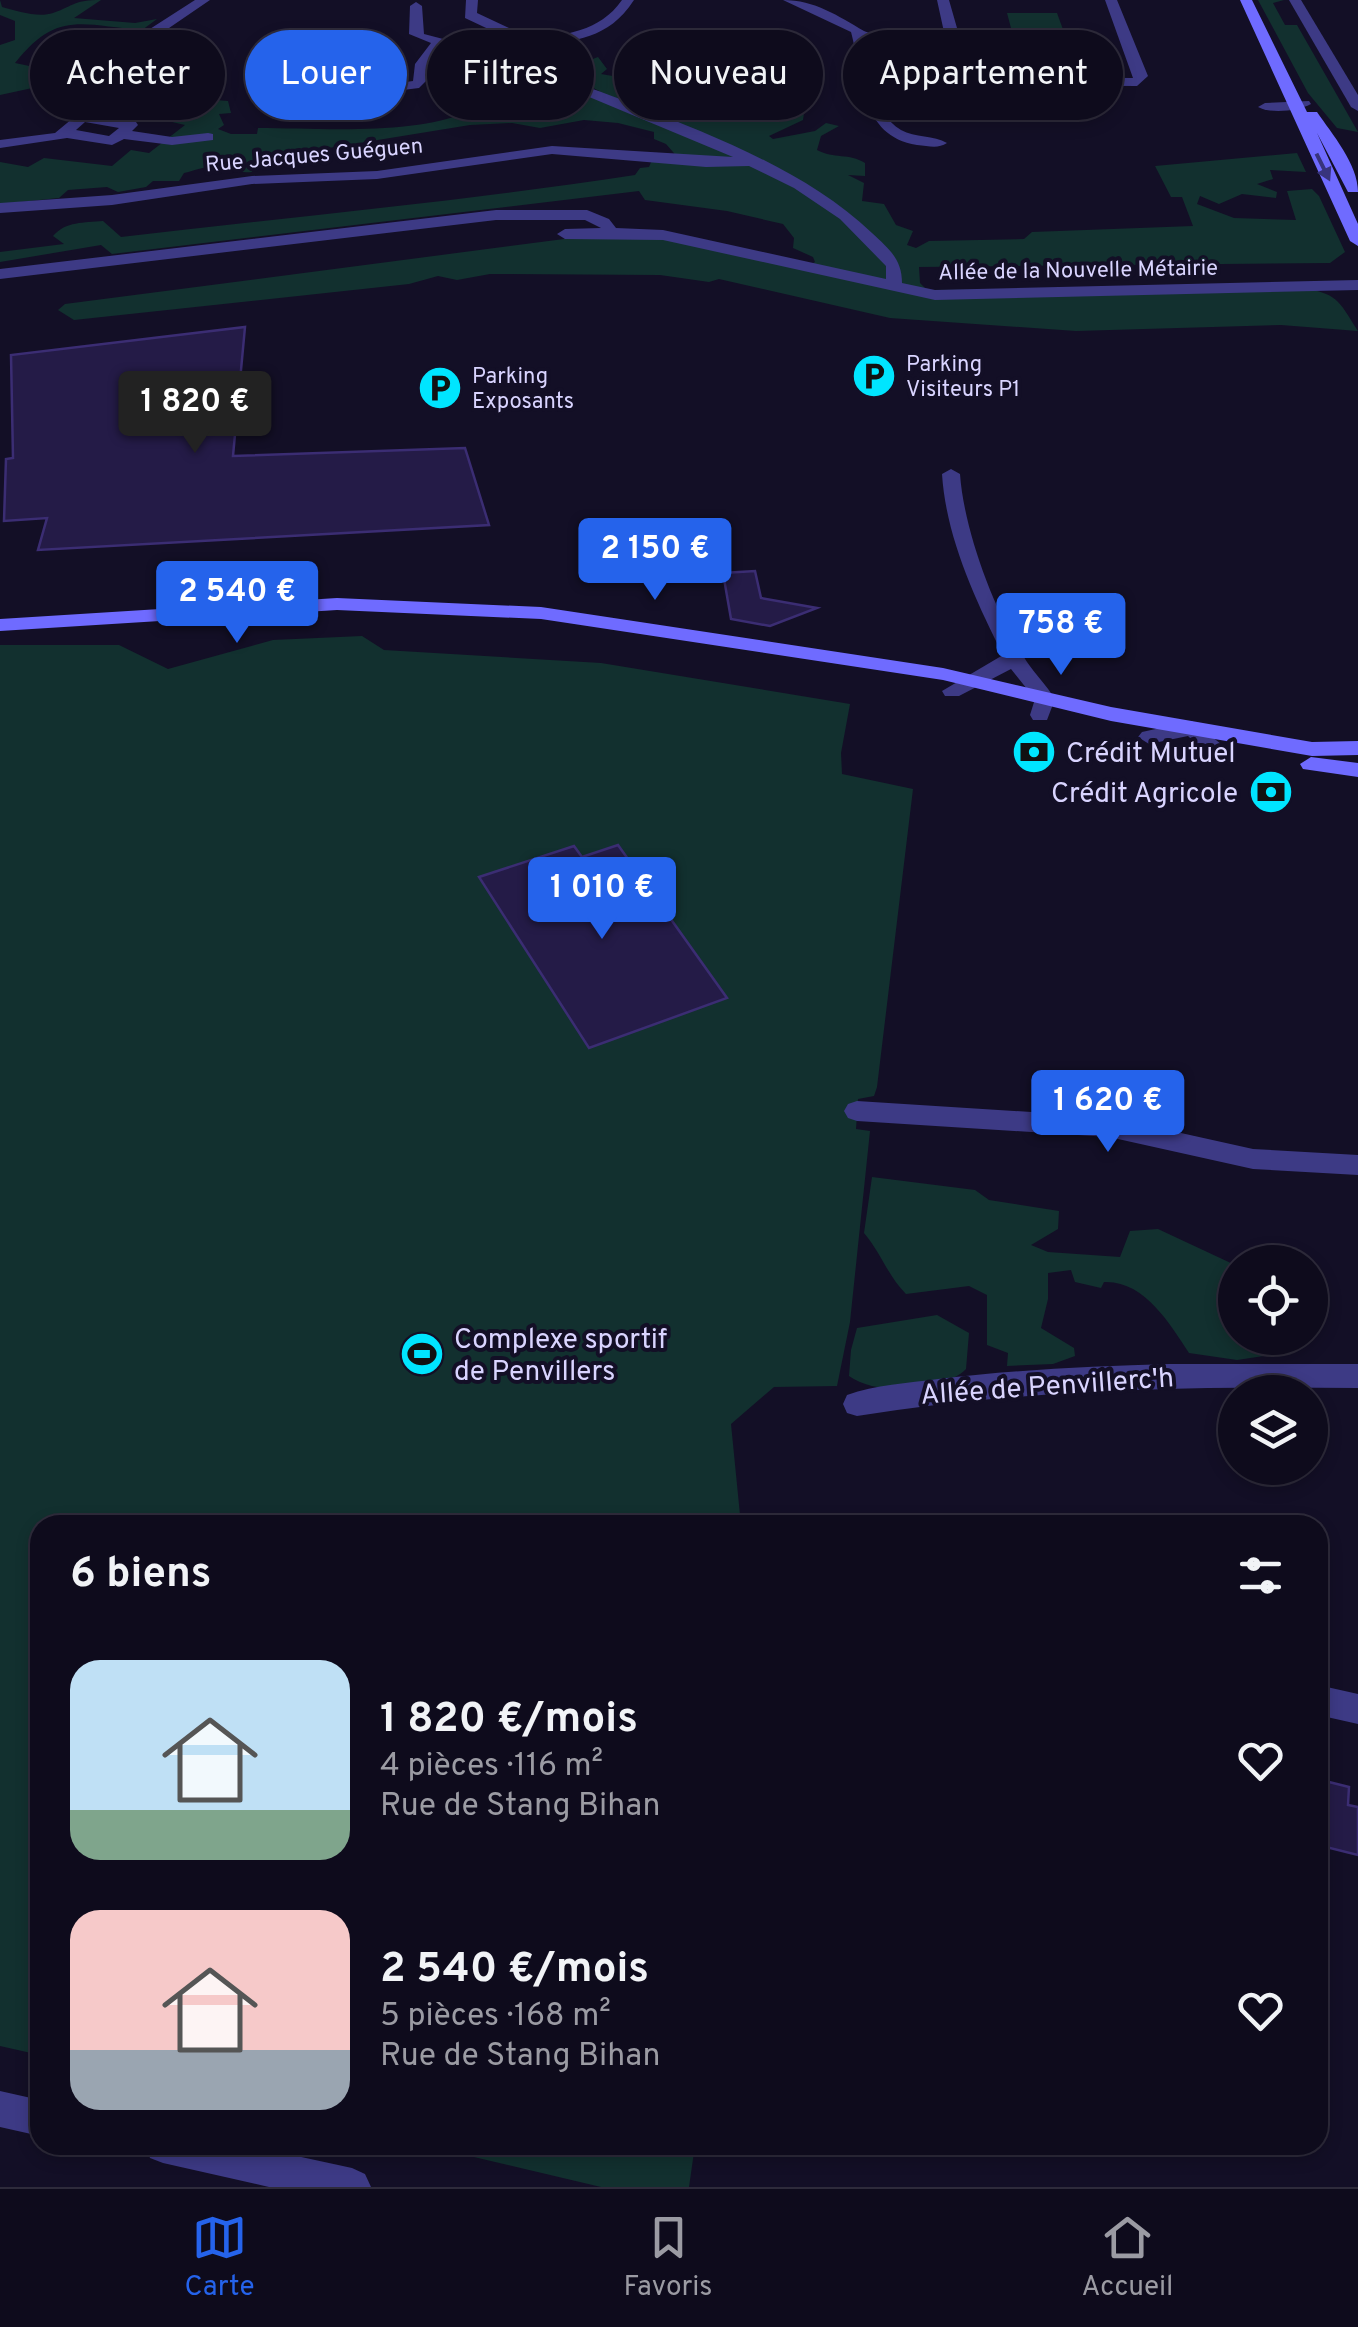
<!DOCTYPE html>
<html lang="fr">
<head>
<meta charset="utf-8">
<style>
	:root { --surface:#0e0b1c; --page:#171425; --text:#f1f3f6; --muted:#9b9ba3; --line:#2e2b3b; --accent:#2563eb }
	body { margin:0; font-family:Overpass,sans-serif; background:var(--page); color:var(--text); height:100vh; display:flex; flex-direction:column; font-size:38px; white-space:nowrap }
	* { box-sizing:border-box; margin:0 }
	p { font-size:32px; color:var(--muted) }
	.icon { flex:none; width:55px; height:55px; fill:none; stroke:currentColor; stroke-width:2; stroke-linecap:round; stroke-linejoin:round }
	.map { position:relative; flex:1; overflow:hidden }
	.details { position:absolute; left:30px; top:1515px; width:1298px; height:640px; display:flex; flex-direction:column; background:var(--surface); border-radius:30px; box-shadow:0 5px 15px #0003,0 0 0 2px var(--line) }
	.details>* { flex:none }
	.banner { position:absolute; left:30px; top:30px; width:1300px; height:90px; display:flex; gap:20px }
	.tools { position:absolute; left:1218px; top:1245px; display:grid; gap:20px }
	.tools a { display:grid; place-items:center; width:110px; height:110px; border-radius:50%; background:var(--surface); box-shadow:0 5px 15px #0003,0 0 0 2px var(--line); font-size:50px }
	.price { position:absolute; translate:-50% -85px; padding:0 22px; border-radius:10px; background:var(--accent); color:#fff; font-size:32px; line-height:65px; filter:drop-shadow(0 2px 5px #0008) }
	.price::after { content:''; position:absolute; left:50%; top:60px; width:30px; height:22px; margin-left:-15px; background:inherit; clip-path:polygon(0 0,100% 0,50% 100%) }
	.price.active { background:#222; color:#fff }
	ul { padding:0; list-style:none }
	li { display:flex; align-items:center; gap:30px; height:250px; padding:0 40px }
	li span { display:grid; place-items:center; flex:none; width:280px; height:200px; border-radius:30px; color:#555 }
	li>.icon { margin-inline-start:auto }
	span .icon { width:120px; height:120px; fill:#fffc; stroke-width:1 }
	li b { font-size:42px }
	h2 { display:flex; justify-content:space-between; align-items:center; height:120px; padding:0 40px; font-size:42px }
	.chip { padding:0 35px; border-radius:45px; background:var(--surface); box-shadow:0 5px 15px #0003,0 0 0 2px var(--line); font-size:35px; line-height:90px }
	.chip.active { background:var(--accent); color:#fff }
	.tab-bar { display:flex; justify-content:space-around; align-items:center; height:140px; border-top:2px solid var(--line); background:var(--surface); font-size:28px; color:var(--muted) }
	.tab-bar a { display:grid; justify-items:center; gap:5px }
	.tab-bar .active { color:var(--accent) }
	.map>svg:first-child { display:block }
</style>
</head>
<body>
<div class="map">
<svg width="1358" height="2187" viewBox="0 0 1358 2187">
	<rect width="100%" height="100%" fill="#130f26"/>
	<!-- green -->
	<g fill="#12302f">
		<path d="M0,0L2,7C17,11 38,18 53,13C76,5 73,0 101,0L74,18L135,23L157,19L142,30C81,25 57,10 15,63L73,75L111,62L122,64L125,68L0,95V45L15,40V21L0,15Z"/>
		<polygon points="1258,0 1284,0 1273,3 1285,25 1297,25 1358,132 1337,128 1308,93"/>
		<polygon points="1007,13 1057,13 1073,57 1019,58"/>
		<path d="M598,57L607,69L601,74L636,80L648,77L659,87L690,99L714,100L735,109L804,113L803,120L769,136L773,139L815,131L826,123L839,126L821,136L817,150C834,159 849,153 865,163V176L848,175L864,183L862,201L884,204L896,225L913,231L907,245L916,248L929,241L1024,239L1032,232L1193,226L1182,197H1171L1155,166L1297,153L1306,172L1270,170L1273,179L1257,184L1277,192L1276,198L1242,194L1219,204L1200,196L1197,204L1234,218L1296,220L1287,191L1312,189L1319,196L1345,252L1330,263L919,267L920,283L927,290L1298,287C1338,294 1337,298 1358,331L1281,325L1076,331L890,318L719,279L709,282L660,275L490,274L457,280L438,276L409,284L74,320L58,310L65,304L595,235H650L809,265L815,262L813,257L793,248L794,238L783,224L727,211L645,200L639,191L112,254L101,245L0,262V252L64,244L53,236C66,221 84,223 103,221L121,237C292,217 465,201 635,175L640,168L649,167L652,160H680L666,144L654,139V132L618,123L584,120L540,128L512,123L470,125L267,158L255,161L252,172C238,173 232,170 219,167C208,165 194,171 184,173L179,181H153L146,187L118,192L107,187L68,190L59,198L0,204V162L28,167L44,158L112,166L131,150L149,153L185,125L172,122L178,113L176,107L208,108L215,100L228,101L231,113L219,114L224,125L218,129L231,134H257L258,128C319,128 414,136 470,111L477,95L495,92L493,76C532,65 564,81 601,92L550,65L551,62H585Z"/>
		<polygon points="362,636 384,650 601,663 850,704 841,753 842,774 913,789 877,1087 874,1096 858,1099 856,1129 870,1131 850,1322 837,1386 774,1387 731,1424 741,1525 40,1525 40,2055 0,2046 0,645 119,645 168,669 273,640"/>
		<path d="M872,1177L975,1190L989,1200L1059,1211L1058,1229L1031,1245L1048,1252L1120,1257L1130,1231L1158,1229L1235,1265V1338H1260L1277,1354L1237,1360L1189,1353C1170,1324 1144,1280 1104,1282L1101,1288L1075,1282L1071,1270L1048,1273V1299L1041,1328L1074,1348L1075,1356L1053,1364L1007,1366L1008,1353L987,1345V1295L969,1286L906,1294C888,1276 881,1253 864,1233Z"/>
		<path d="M937,1315L969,1333L966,1369C942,1393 876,1396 849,1376L851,1350L857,1328Z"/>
		<polygon points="423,2145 695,2145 689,2187 601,2187"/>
	</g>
	<!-- building -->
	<g fill="#241b47" stroke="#3b2d73" stroke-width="2.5">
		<polygon points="245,327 233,456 465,448 489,525 38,550 47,518 4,521 6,459 13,458 11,355"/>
		<polygon points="755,571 761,598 817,608 770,626 731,619 723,573"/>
		<polygon points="618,845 727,998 589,1048 479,877 574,846 582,857"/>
		<polygon points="1321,1780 1349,1787 1348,1805 1358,1807 1358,1855 1318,1845"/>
	</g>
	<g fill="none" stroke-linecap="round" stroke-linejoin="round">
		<!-- street -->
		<g fill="#3d3a85" fill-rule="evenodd">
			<path d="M195,0H210L150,41C141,76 121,93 94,115L136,122L138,125L132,131L172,137L208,133L213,134V140L172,145L124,139L112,145L67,138L0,148V140L55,133L120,79L139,36ZM85,122L119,128L109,136L76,130Z"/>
			<path d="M466,0H478L477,13L526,36L529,42C565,33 599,33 622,0H634C607,41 577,38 533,49L543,66C572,83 605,93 636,105C718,138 806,171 872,233C889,249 902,259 902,283L935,290L1358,280V290L935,300L663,240L565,239L557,234L565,229L601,228L585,220H496L0,279V269L496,210H587L609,219L616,228L663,230L886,279V266L840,219L794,188L749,166L706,167L552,154L377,179L252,184L112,205L0,213V203L112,195L252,176L377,171L552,146L733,157L582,94L518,112V106L569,89L533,72L443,46L428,72L458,70L465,74L463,77L427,80L419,88L331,99V93L336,92L413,81L415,64L431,43L409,34L410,6L416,2L422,6L424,34L527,61L516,42L465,18Z"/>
			<path d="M783,0C815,0 838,16 864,31C875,37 927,32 944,32L937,0H949L971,77L1133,78L1105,0H1117L1148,76L1137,86L967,85L954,74L946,40H866C874,68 872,113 901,130C915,138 934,135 947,143C938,149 929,146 917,145C860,136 863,77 851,32Z"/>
			<polygon points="1289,0 1301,0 1358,95 1358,111 1351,107"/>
			<path d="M1309,101L1311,104C1299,111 1270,114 1258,107L1265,103Z"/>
			<path d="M951,469L960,474C964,531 995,614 1027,662C1036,675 1047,686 1055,699L1047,720H1033L1030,715L1035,699L1011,669L959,696H945L942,691L1003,655C975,599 946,537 942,474Z"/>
			<polygon points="1192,721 1221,744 1225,749 1221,754 1207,754 1188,736 1149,744 1138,737 1142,732"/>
			<polygon points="857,1101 1109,1117 1253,1149 1358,1155 1358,1175 1253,1169 1109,1137 857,1121 848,1118 844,1111 848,1104"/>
			<path d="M1169,1364H1358V1388C1190,1386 1023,1389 857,1416L847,1413L843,1404L847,1395C875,1385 908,1383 938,1379C1015,1370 1092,1366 1169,1364Z"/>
			<polygon points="1318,1685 1358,1694 1358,1724 1318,1715"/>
			<polygon points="0,2091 40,2100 40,2136 0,2127"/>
			<polygon points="145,2145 246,2145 352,2168 365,2174 371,2187 269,2187 163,2163 150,2158"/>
		</g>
		<!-- secondary -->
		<g fill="#6f6bff" fill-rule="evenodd">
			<path d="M1240,0H1252L1307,112H1317C1332,134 1358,164 1358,192H1348L1317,133L1358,224V246L1350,241Z"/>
			<polygon points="337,598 541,607 943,668 1111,707 1312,742 1358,741 1358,755 1312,756 1111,721 943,680 541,619 337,610 0,631 0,619"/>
			<polygon points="1311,757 1358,763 1358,777 1303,769 1300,764"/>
		</g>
	</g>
	<!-- one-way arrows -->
	<defs><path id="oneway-solid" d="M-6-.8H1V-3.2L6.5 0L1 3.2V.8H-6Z" transform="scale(2.5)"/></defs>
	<use fill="#38347d" href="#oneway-solid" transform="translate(1323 167) rotate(64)"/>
	<!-- icons -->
	<defs>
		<g id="parking-disc" transform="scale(2.25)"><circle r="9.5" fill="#00e5ff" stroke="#130f26"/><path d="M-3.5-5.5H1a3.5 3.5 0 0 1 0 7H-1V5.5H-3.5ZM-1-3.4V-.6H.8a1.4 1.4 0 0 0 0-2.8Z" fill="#111"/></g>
		<g id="bank-disc" transform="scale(2.25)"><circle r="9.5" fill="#00e5ff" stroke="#130f26"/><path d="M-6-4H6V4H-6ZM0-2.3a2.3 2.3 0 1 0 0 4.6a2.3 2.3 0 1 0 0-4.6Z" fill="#111"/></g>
		<g id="stadium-disc" transform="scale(2.25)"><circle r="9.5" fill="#00e5ff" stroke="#130f26"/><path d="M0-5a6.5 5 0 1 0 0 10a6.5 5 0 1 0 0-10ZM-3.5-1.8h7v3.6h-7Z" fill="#111"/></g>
	</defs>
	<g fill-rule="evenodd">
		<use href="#parking-disc" x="874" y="376"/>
		<use href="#parking-disc" x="440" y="388"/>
		<use href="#bank-disc" x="1034" y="752"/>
		<use href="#bank-disc" x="1271" y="792"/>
		<use href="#stadium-disc" x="422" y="1354"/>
	</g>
	<g text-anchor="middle" stroke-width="8" stroke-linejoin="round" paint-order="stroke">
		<!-- far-street labels -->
		<g font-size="22" fill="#d9d4ff" stroke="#130f26">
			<text transform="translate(314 154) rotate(-5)" y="8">Rue Jacques Guéguen</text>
			<text transform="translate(1078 269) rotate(-1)" y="8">Allée de la Nouvelle Métairie</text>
		</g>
		<!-- far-poi labels -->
		<g font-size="22" fill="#d9d4ff" stroke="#130f26" text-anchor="start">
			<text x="906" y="371">Parking<tspan x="906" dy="25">Visiteurs P1</tspan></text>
			<text x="472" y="383">Parking<tspan x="472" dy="25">Exposants</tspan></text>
		</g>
		<!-- poi labels -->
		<g font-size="28" fill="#d9d4ff" stroke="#130f26" text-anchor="start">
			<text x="1066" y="762">Crédit Mutuel</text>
			<text x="1238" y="802" text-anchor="end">Crédit Agricole</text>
			<text x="454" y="1348">Complexe sportif<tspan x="454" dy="32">de Penvillers</tspan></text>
		</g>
		<!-- street labels -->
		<g font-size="28" fill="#d9d4ff" stroke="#130f26">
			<text transform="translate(1047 1385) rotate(-4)" y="10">Allée de Penvillerc'h</text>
		</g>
	</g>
</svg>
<div class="tools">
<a><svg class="icon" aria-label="locate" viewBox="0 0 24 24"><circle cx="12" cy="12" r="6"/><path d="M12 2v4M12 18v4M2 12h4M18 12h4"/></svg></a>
<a><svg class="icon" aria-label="layers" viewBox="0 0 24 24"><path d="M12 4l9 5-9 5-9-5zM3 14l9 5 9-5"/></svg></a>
</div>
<b class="price active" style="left:195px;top:456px">1 820 €</b>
<b class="price" style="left:655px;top:603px">2 150 €</b>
<b class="price" style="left:237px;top:646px">2 540 €</b>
<b class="price" style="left:1061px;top:678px">758 €</b>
<b class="price" style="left:602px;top:942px">1 010 €</b>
<b class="price" style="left:1108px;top:1155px">1 620 €</b>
<div class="banner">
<a class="chip">Acheter</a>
<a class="chip active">Louer</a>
<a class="chip">Filtres</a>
<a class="chip">Nouveau</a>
<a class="chip">Appartement</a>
</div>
<section class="details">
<h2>6 biens<svg class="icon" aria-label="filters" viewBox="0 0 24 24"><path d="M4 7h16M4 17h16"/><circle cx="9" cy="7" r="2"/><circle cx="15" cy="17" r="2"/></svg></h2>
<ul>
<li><span style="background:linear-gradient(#bfe0f5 75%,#7fa58c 0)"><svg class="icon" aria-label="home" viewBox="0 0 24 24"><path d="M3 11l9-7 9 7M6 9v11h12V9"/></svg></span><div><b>1 820 €/mois</b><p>4 pièces · 116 m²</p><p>Rue de Stang Bihan</p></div><svg class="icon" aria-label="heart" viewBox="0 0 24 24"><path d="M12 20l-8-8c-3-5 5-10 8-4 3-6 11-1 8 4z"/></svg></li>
<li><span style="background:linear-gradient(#f6c9c9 70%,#9aa5b1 0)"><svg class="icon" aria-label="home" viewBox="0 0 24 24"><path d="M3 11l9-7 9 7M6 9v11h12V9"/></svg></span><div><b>2 540 €/mois</b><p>5 pièces · 168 m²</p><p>Rue de Stang Bihan</p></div><svg class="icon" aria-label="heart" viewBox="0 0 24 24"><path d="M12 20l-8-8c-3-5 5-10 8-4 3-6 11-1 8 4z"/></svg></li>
</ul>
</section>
</div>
<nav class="tab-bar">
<a class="active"><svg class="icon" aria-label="map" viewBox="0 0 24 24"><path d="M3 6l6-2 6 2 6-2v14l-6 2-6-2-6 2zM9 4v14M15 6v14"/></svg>Carte</a>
<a><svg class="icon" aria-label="saved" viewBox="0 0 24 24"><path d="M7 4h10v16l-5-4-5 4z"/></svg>Favoris</a>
<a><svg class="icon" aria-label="home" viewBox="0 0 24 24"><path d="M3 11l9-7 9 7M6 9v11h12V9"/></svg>Accueil</a>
</nav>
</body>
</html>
